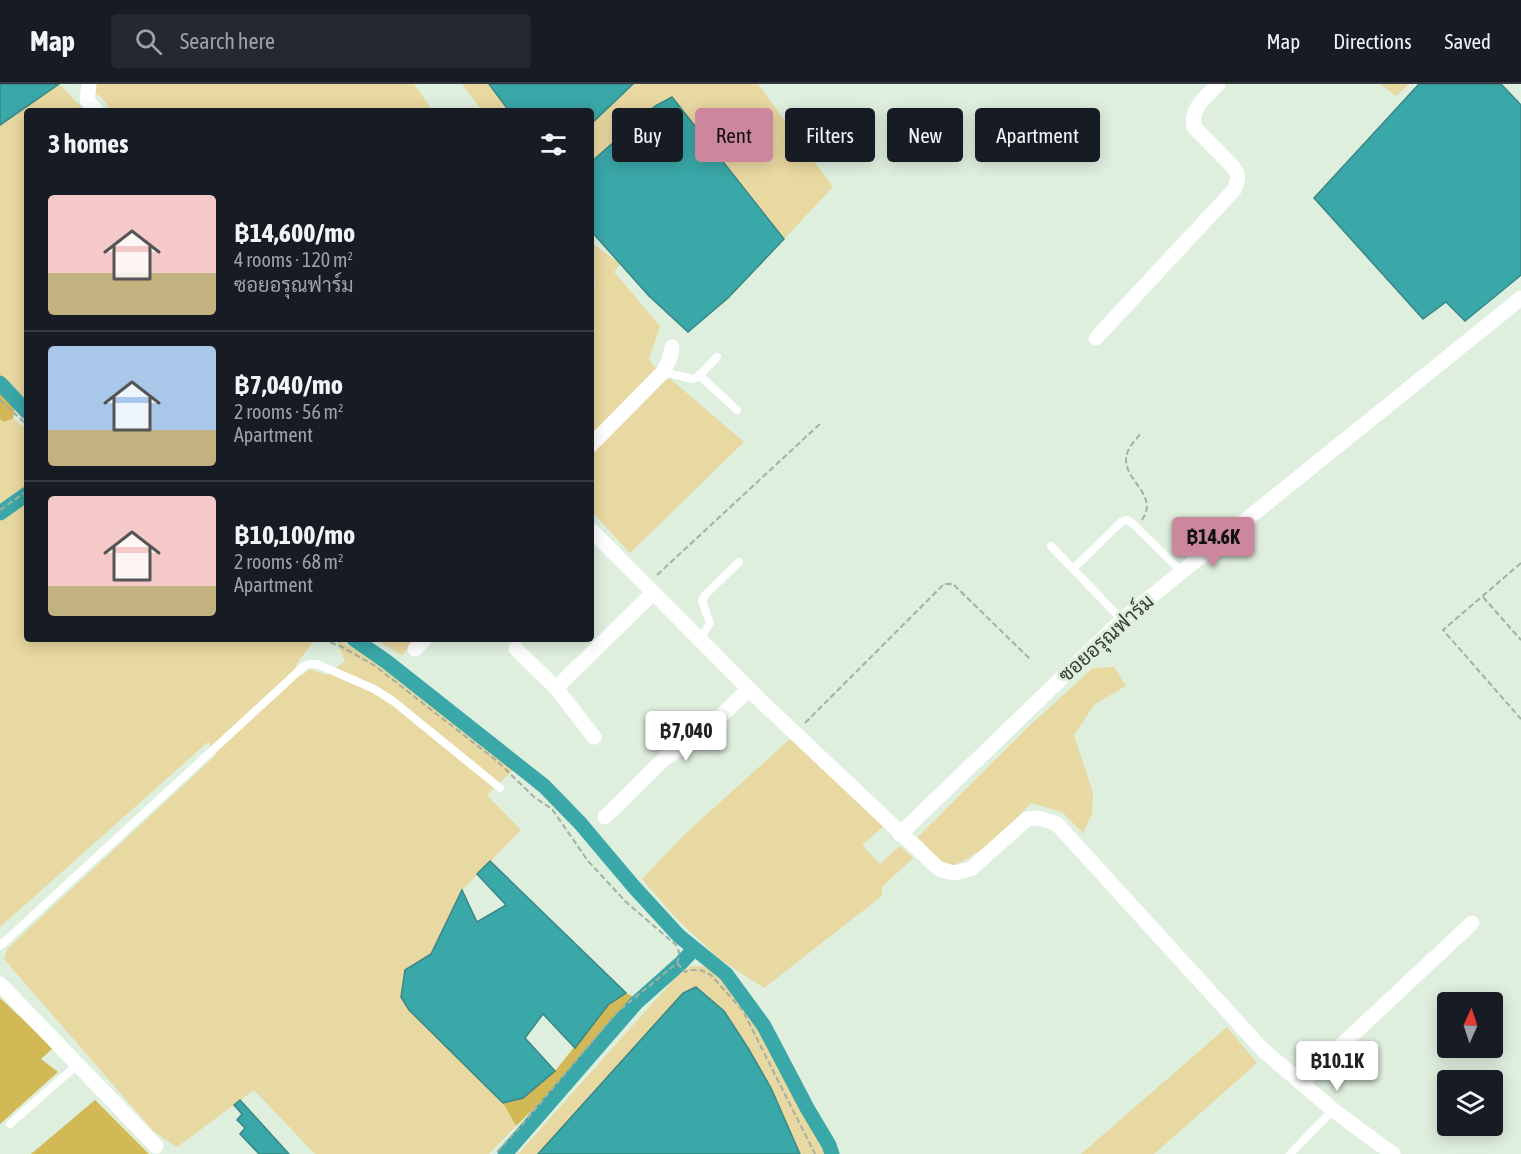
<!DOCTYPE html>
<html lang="en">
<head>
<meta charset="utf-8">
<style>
	:root { --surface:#171b24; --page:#242831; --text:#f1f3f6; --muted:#9ea1a6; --line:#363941; --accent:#cd879d }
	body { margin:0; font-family:"Asap Condensed",Sarabun,sans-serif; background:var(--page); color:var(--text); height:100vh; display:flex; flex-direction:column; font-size:22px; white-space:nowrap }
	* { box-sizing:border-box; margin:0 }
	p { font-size:20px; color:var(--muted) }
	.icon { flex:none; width:33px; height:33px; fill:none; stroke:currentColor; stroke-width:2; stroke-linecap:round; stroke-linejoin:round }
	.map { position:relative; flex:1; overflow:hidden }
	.sheet { position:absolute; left:24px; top:24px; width:570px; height:534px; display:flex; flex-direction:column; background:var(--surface); border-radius:6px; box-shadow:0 3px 15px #0003 }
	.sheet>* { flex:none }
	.banner { position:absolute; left:612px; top:24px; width:570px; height:54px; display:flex; gap:12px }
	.needle { width:39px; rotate:3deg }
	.controls { position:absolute; left:1437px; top:908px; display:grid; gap:12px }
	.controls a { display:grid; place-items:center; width:66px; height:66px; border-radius:6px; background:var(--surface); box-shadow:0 3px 15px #0003; font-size:30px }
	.price { position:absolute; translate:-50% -51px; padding:0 14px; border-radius:6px; background:#fff; color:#222; font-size:20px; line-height:39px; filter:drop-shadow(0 2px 3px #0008) }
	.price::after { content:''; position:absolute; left:50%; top:36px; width:18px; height:14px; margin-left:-9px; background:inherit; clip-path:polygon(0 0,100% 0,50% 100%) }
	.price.current { background:var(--accent); color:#111 }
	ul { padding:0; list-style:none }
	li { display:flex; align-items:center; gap:18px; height:150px; padding:0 24px }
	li+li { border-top:2px solid var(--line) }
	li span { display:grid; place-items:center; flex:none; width:168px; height:120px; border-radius:6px; color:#555 }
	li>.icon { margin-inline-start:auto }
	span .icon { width:72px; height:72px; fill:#fffc; stroke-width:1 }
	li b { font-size:26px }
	h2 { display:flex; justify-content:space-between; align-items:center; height:72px; padding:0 24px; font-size:26px }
	.pill { padding:0 21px; border-radius:6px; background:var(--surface); box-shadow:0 3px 15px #0003; font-size:21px; line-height:54px }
	.pill.current { background:var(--accent); color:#111 }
	header { display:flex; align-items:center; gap:36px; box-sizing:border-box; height:84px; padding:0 30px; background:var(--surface); border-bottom:2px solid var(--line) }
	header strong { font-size:28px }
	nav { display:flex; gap:33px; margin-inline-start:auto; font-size:21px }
	.search { width:420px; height:54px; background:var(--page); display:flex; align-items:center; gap:15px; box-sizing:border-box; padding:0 21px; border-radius:6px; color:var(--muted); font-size:22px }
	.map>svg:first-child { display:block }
</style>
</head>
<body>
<header>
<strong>Map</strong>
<div class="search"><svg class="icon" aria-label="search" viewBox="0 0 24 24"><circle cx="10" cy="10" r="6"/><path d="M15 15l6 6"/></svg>Search here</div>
<nav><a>Map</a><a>Directions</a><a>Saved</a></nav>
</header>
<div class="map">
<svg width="1521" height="1070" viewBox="0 0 1521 1070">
	<rect width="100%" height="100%" fill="#dfefde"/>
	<!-- green -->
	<g fill="#e8d8a1">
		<polygon points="59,0 85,27 27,27 27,330 0,305 0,41"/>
		<polygon points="79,0 414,0 433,27 112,27 101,13"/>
		<polygon points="462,0 489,0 509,27 482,27"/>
		<polygon points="633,0 758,0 833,103 784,155 672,13 655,22 591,78 591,40"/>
		<polygon points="1380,0 1409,0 1396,12"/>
		<polygon points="591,158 620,180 614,188 660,242 649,275 657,286 591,353 591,207 595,202 593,183 591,181"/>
		<polygon points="669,294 744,358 630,469 591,427 591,368 650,309"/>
		<polygon points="0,335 3,338 13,335 27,345 27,401 0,420"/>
		<polygon points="27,419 27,555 315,555 296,581 302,592 309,585 327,591 345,577 336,555 378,578 513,686 487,711 521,746 462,806 431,870 405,887 401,913 409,926 503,1019 516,1042 489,1070 315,1070 254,1006 177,1063 154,1048 4,875 7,865 217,670 208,658 0,843 0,438"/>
		<polygon points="373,555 416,555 402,571"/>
		<path d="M1114,583L1126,602L1095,620L1074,651L1093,709L1092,730L1083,749L1062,728L1031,719C1008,744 984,768 953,782L939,776L918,753L1026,645L1093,584Z"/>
		<polygon points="791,654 884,742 862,761 880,780 900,762 913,774 882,803 882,812 764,904 718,874 673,831 642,795 685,750"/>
		<polygon points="691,882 705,882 721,893 748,926 826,1070 800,1070 771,1004 748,964 696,903 683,909 538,1070 518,1070 677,892"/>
		<polygon points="1227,943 1257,979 1154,1070 1081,1070"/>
	</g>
	<!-- forest -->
	<g fill="#d3b856">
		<polygon points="0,305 15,321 13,335 3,338 0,335"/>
		<polygon points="626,909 632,912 630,923 583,977 516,1042 503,1019 523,1014 555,987 608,921"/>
		<polygon points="0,914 53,964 41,975 58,988 0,1040"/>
		<polygon points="95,1016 149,1070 31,1070"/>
	</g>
	<!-- water -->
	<g fill="#3aa7a8" stroke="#398786" stroke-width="1.5">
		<polygon points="0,0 59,0 0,41"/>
		<polygon points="489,0 633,0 591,40 591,27 509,27"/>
		<polygon points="1419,0 1501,0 1521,21 1521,191 1465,237 1446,218 1423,235 1314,114"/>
		<polygon points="672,13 784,155 728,214 688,248 649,212 591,147 591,78 655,22"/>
		<polygon points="490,777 626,909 608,921 575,964 543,930 525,954 555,987 523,1014 503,1019 409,926 401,913 405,886 431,870 462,806 477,838 506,821 477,790"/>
		<polygon points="696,903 724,927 748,964 771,1004 800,1070 538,1070 683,909"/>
		<polygon points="240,1016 289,1070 259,1070 240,1050 245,1044 237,1036 242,1030 234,1021"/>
	</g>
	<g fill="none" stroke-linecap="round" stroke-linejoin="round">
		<!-- canal -->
		<g stroke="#3aa7a8" stroke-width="15">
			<polyline points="0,299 27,328"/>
			<polyline points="0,429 27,410"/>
			<polyline points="354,555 387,578 544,702 580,739 634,803 679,852 726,890 764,942 807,1024 829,1061 832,1070"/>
			<polyline points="505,1070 636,919 681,879 694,865"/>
		</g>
		<!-- path -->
		<g stroke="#a3b0a2" stroke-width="2" stroke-dasharray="6 3" stroke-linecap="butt">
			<polyline points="0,316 27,341"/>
			<polyline points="0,426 27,407"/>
			<path d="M1142,436C1162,407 1112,393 1130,363C1133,358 1138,353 1142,348"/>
			<polyline points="1521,479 1443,546 1521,635"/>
			<polyline points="657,491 822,338"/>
			<polyline points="1483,513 1521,556"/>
			<path d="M322,555L342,563L375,582L497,677L534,713L552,725L588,777L626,818L676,861C680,868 680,871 677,879L615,930L522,1041L495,1070"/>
			<polyline points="805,639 944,500 953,500 1031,576"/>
			<polyline points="677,879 685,888 690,886 701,886 711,891 743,927 815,1070"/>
		</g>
		<!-- service -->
		<g stroke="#fff" stroke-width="8">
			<polyline points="663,288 693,295 698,293 717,273"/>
			<polyline points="699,291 737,326"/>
			<polyline points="1051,462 1122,536"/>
			<polyline points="1073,485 1121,438 1127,436 1131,438 1182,488"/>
			<polyline points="700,555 710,539 702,517 705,511 739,478"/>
			<polyline points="0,862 303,583 309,580 317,580 374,605 393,617 500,704"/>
			<polyline points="10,1040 77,981"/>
			<polyline points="1290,1070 1333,1026"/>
		</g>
		<!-- minor -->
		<g stroke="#fff" stroke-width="15">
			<polyline points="89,0 87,16 96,27"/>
			<path d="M1096,254L1234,106C1238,96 1240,92 1233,83L1194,43C1190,24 1206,13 1218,0"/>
			<polyline points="591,361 663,288 670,274 672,263"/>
			<polyline points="591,446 763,619 939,785 954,789 971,785 1027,735 1039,734 1057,740 1263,966 1333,1026 1393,1070"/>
			<polyline points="415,565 425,555"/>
			<polyline points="516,565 556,604 594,653"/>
			<polyline points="556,604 653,509"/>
			<polyline points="605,733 664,675 716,637 749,605"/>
			<polyline points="900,750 1122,536 1521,214"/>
			<polyline points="0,900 156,1062"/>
			<polyline points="1301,999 1472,839"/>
		</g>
	</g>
	<g text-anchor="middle" stroke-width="6" stroke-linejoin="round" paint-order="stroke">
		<!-- street labels -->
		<g font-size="20" fill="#363d36" stroke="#dfefde">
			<text transform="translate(1106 554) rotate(-42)" y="7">ซอยอรุณฟาร์ม</text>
		</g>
	</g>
</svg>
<div class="controls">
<a><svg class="needle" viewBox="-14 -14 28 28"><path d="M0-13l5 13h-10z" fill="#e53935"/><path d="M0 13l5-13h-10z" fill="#9ea1a6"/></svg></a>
<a><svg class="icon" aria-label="layers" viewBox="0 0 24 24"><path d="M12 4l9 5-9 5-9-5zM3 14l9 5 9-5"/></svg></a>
</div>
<b class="price current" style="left:1213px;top:484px">฿14.6K</b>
<b class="price" style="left:686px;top:678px">฿7,040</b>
<b class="price" style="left:1337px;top:1008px">฿10.1K</b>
<div class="banner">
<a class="pill">Buy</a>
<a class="pill current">Rent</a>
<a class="pill">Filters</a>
<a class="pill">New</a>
<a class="pill">Apartment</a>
</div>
<section class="sheet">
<h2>3 homes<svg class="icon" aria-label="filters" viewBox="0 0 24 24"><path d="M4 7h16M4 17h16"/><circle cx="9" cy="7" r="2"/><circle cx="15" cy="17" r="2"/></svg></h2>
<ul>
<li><span style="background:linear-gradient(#f6c9c9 65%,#c2b280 0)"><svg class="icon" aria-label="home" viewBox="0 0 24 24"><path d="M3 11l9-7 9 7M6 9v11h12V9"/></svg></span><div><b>฿14,600/mo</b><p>4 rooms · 120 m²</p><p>ซอยอรุณฟาร์ม</p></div></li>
<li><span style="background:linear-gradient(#a9c7e8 70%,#c2b280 0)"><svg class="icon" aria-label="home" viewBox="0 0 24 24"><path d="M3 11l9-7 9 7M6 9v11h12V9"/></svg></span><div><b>฿7,040/mo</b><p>2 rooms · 56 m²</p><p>Apartment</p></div></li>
<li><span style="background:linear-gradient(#f6c9c9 75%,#c2b280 0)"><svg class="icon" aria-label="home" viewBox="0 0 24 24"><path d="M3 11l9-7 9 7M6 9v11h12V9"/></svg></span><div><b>฿10,100/mo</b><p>2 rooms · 68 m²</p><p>Apartment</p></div></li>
</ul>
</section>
</div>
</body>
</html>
